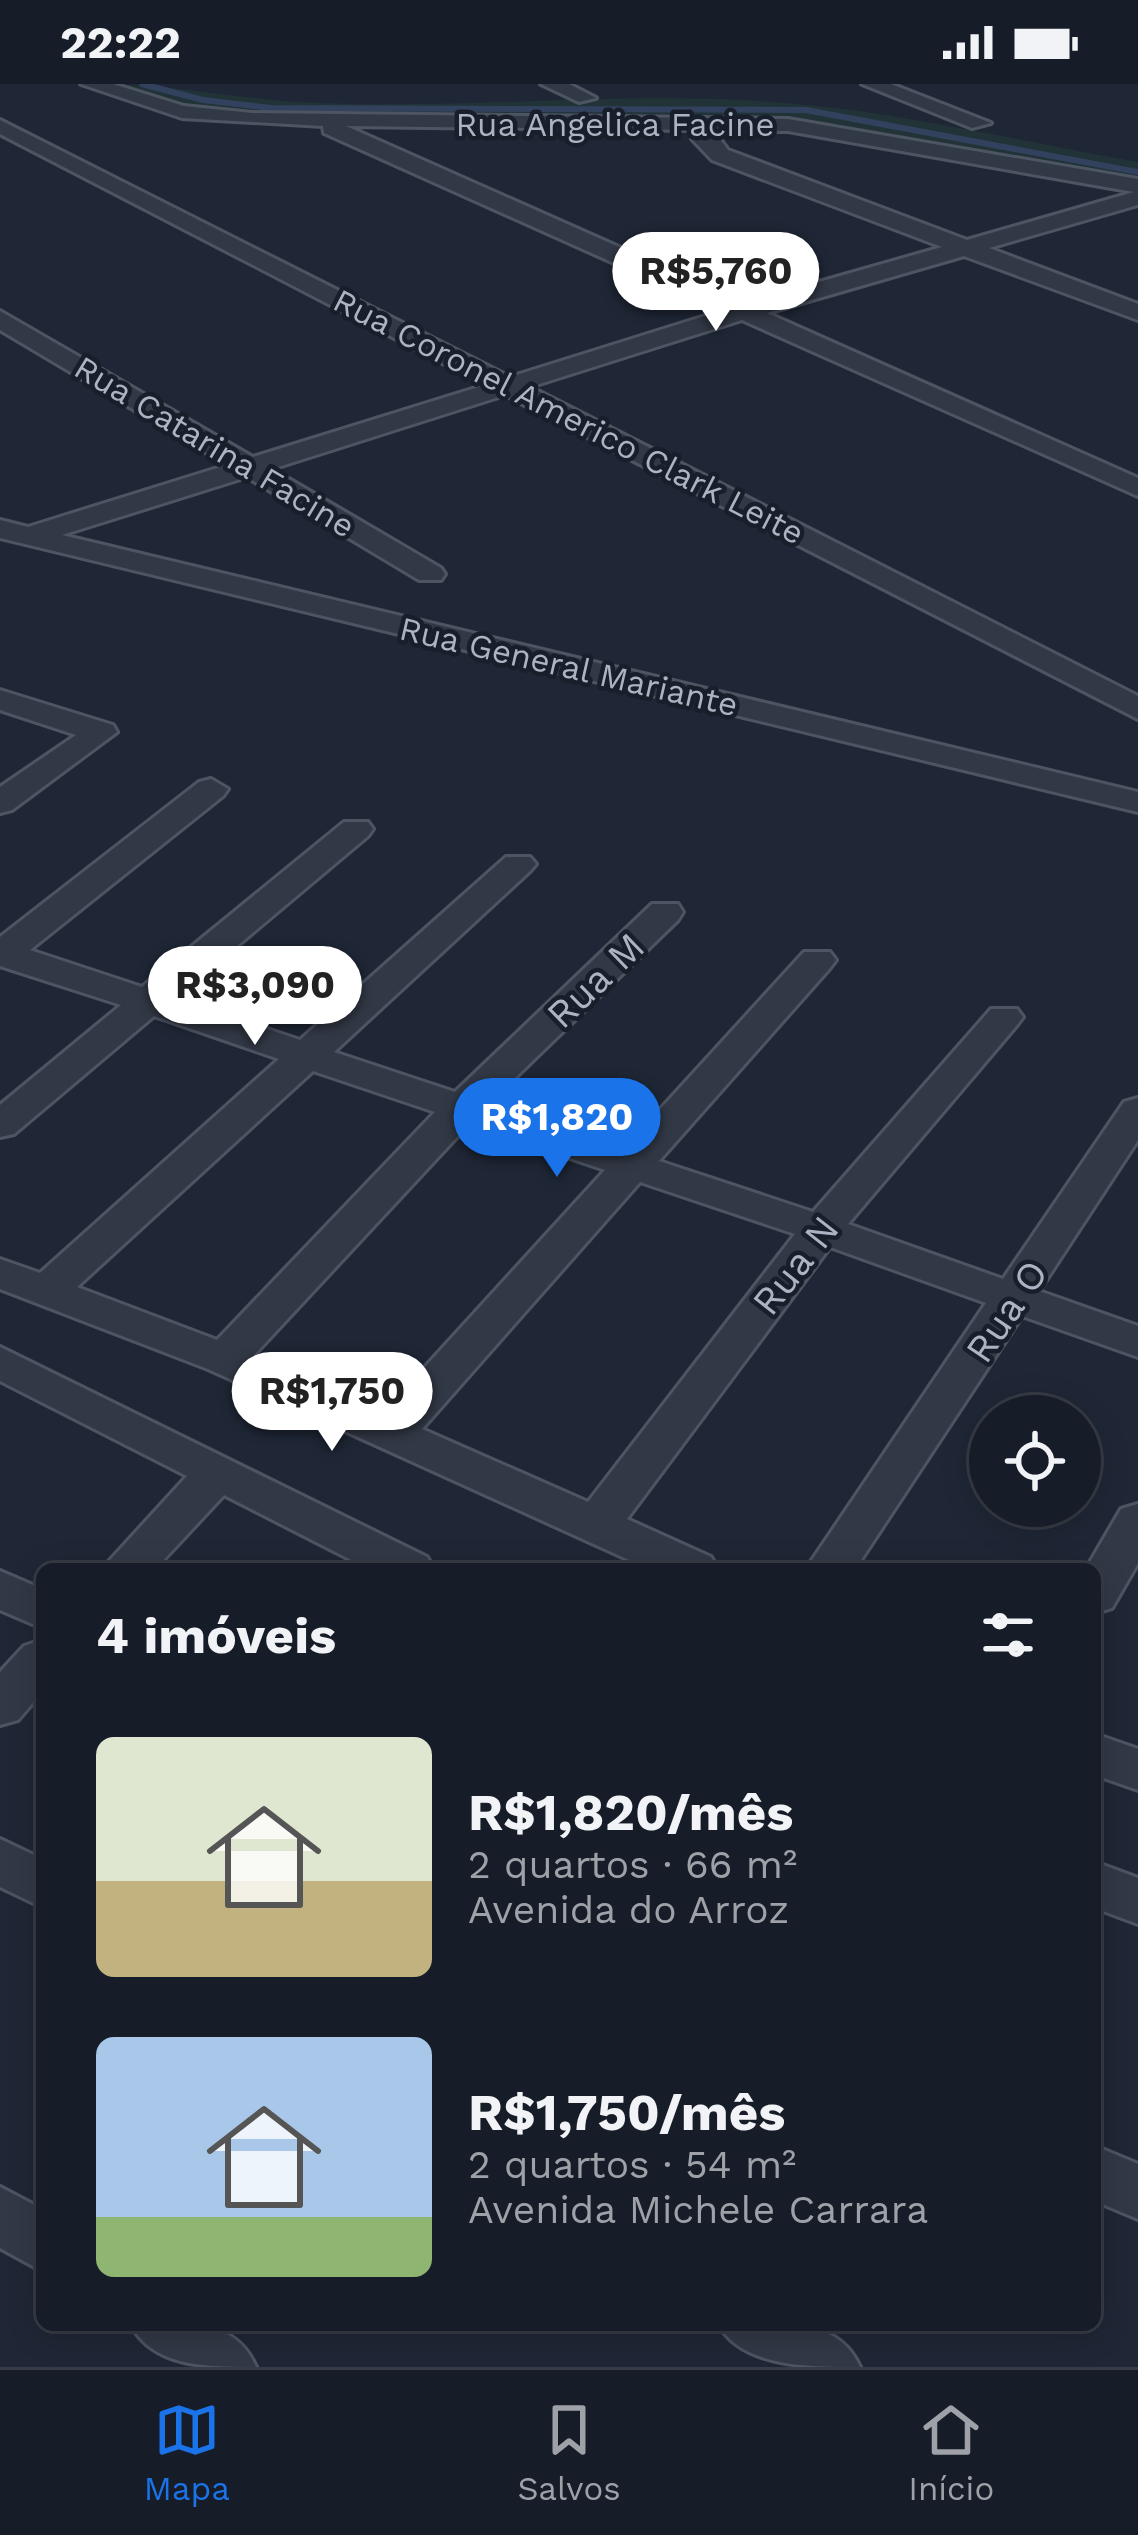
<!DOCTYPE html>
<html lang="pt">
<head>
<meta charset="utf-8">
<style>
	:root { --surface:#171d28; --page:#242a34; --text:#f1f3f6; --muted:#9ea2a8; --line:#363b45; --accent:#1a73e8 }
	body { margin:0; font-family:"Work Sans",sans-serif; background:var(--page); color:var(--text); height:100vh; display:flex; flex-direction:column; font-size:45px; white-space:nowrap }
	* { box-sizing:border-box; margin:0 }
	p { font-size:39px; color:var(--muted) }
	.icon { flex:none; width:66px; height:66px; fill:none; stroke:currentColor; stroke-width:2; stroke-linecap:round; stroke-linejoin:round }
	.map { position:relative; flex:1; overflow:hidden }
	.sheet { position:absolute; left:36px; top:1479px; width:1065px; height:768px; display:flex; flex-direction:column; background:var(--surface); border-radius:18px; box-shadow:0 6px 30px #0003,0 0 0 3px var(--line) }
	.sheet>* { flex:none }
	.tools { position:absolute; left:969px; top:1311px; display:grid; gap:24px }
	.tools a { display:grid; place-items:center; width:132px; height:132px; border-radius:50%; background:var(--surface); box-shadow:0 6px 30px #0003,0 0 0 3px var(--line); font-size:60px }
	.price { position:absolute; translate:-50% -102px; padding:0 27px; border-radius:42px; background:#fff; color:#222; font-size:39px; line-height:78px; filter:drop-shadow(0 3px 6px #0008) }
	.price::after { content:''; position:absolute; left:50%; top:72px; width:36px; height:27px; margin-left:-18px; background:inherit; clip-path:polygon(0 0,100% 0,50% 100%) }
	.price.active { background:var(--accent); color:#fff }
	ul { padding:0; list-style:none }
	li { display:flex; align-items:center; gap:36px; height:300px; padding:0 60px }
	li span { display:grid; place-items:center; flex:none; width:336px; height:240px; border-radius:18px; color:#555 }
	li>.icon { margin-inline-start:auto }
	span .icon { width:144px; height:144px; fill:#fffc; stroke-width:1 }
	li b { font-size:51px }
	h2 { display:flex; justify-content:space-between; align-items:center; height:144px; padding:0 60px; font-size:51px }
	.status { display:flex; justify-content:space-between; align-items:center; height:84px; padding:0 60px; background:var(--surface); direction:ltr }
	.status svg { height:33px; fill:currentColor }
	.tabs { display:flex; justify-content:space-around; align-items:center; height:168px; border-top:3px solid var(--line); background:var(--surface); font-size:33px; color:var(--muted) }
	.tabs a { display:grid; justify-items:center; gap:6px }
	.tabs .active { color:var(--accent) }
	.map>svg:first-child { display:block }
</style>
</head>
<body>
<div class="status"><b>22:22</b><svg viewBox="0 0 49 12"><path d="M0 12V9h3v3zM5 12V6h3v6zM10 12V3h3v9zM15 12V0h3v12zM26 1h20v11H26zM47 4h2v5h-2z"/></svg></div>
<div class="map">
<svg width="1138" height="2283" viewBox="0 0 1138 2283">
	<rect width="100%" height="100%" fill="#1f2736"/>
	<!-- green -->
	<path fill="#213337" d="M101,0C174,0 246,17 319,19C465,25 613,8 759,17C886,24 1012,56 1138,78V97L829,43L364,36L196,27Z"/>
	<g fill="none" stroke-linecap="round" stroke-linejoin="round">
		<!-- stream -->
		<polyline stroke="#32425e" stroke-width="6" points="142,0 203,16 271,24 806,26 1138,88"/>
		<!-- minor casing -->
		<g stroke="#4d5462" stroke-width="6">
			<g id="minor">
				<path d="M81,0H113L184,22L252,29L788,35L1138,95V121L989,164L1138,220V236L964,172L767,229L1138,394V412L742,236L530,303L1138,612V635L505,311L272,385L441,484L445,490L441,496H419L247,393L62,451L1138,708V728L0,454V436L28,443L227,381L0,246V227L253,373L485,301L0,50V36L510,293L721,227L324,49L323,42L182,34ZM346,42L692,46V55L712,76L942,163L745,219ZM714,47H788L1134,108L967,156L728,66Z"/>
				<polygon points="541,0 569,0 596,14 579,18"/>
				<polygon points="862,0 891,0 991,39 972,44"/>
				<polygon points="0,606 113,641 117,648 12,726 0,729 0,703 76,651 0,626"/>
				<path d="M211,695L228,705L223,712L30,866L142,903L344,738H368L373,745L368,752L175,914L300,956L506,773H530L536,780L530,787L334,968L455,1008L652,820H678L683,828L678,836L489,1019L624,1065L804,868H830L836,876L830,884L659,1077L813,1128L991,925H1017L1023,933L1017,941L848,1140L1003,1195L1124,1018L1138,1014V1056L1039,1207L1138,1242V1273L1022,1232L855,1485H806L986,1219L830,1163L627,1435L711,1473L718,1485H649L208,1285L0,1205V1175L40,1189L279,975L154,932L14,1050L0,1053V1021L121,921L0,882V853L199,698ZM313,987L435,1028L217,1256L77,1203ZM469,1040L605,1086L384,1328L254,1271ZM640,1098L795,1150L588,1418L422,1345Z"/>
				<polygon points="0,1263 427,1473 434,1485 369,1485 224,1411 155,1485 102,1485 187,1392 0,1297"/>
				<polygon points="1138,1420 1138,1479 1112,1524 1095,1529 1095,1485 1086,1485 1121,1425"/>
				<polygon points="0,1487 42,1505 42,1544 0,1526"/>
				<polygon points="42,1556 42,1608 18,1636 0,1641 0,1588 24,1562"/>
				<polygon points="1095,1650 1138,1665 1138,1706 1095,1691"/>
				<polygon points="0,1755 42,1775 42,1823 0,1803"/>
				<polygon points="1095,1778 1138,1794 1138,1840 1095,1824"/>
				<polygon points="1095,2062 1138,2080 1138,2135 1095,2117"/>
				<polygon points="0,2103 42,2125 42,2187 0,2164"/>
				<path d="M131,2241C180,2241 233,2230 256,2283C206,2283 154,2283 131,2241Z"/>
				<path d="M719,2241C769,2241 836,2228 860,2283C809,2283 743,2283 719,2241Z"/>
			</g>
		</g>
		<!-- minor -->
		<use href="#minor" fill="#323946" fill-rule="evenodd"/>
	</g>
	<g text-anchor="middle" stroke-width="9" stroke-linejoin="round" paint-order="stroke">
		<!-- far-street labels -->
		<g font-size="33" fill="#acb4c4" stroke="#181f2b">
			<text x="615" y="52">Rua Angelica Facine</text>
			<text transform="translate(569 332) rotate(27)" y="12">Rua Coronel Americo Clark Leite</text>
			<text transform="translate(215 362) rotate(31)" y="12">Rua Catarina Facine</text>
			<text transform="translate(569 582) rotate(13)" y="12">Rua General Mariante</text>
		</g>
		<!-- street labels -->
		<g font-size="39" fill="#acb4c4" stroke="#181f2b">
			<text transform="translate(595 896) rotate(-44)" y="14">Rua M</text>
			<text transform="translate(795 1181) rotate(-52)" y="14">Rua N</text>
			<text transform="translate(1006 1227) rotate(-56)" y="14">Rua O</text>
		</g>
	</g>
</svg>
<div class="tools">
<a><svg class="icon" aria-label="locate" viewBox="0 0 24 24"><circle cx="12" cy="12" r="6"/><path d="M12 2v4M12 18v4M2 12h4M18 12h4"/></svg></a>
</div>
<b class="price" style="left:716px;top:250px">R$5,760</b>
<b class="price" style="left:255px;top:964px">R$3,090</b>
<b class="price active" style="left:557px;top:1096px">R$1,820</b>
<b class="price" style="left:332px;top:1370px">R$1,750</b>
<section class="sheet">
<h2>4 imóveis<svg class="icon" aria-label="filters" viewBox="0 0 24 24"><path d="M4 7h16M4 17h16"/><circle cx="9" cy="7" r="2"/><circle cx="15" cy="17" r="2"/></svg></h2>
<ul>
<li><span style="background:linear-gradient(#dfe7d0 60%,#c2b280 0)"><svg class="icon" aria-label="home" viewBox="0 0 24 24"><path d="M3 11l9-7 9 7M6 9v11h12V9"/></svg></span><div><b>R$1,820/mês</b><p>2 quartos · 66 m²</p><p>Avenida do Arroz</p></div></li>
<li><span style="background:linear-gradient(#a9c7e8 75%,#8fb573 0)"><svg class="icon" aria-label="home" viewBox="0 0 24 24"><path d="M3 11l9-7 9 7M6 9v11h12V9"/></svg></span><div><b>R$1,750/mês</b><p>2 quartos · 54 m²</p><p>Avenida Michele Carrara</p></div></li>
</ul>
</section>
</div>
<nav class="tabs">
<a class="active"><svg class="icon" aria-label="map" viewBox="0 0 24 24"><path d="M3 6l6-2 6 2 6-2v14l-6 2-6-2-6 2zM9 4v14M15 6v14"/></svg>Mapa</a>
<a><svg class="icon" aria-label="saved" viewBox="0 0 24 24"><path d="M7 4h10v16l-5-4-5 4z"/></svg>Salvos</a>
<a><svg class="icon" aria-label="home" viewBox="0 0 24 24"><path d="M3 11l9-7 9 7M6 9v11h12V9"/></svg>Início</a>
</nav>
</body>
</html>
